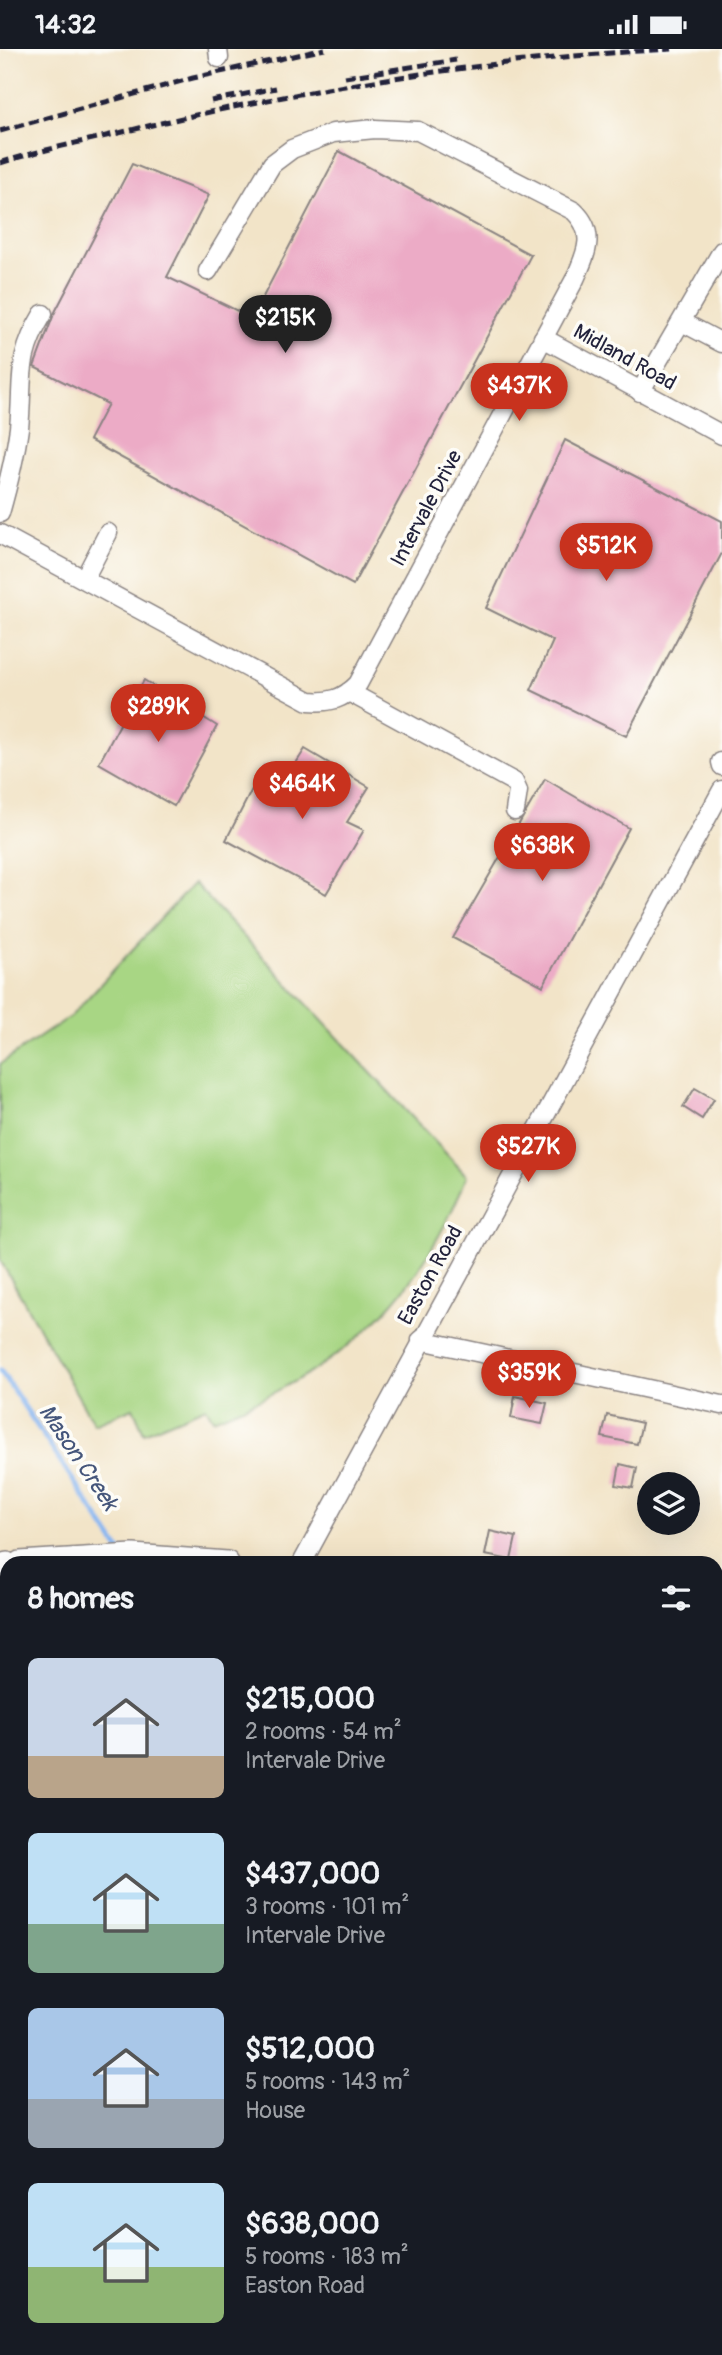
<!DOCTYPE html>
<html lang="en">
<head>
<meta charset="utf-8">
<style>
	:root { --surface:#171b24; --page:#20242c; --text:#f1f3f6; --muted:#9ea1a6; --accent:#c8321e }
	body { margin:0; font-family:Pangolin,sans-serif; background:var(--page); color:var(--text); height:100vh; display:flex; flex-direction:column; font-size:26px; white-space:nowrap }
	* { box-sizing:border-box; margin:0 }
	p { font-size:23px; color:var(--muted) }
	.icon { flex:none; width:38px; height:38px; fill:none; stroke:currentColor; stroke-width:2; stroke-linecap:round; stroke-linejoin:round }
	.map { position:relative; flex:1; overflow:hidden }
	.sheet { position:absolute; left:0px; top:1507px; width:723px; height:800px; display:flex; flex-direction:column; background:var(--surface); border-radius:21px 21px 0 0; box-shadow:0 7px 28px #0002 }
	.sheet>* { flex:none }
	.controls { position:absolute; left:637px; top:1423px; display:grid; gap:14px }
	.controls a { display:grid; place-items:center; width:63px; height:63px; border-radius:50%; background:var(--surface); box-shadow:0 7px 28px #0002; font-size:35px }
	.price { position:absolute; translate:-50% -60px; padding:0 16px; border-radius:24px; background:var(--accent); color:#fff; font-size:23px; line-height:46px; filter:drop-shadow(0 2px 4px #0008) }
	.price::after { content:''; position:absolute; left:50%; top:42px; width:21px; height:16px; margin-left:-10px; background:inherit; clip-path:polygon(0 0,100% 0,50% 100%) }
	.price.active { background:#222; color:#fff }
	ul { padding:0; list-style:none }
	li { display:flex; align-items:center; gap:21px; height:175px; padding:0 28px }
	li span { display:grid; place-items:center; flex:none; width:196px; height:140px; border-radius:10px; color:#555 }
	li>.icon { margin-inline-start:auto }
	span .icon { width:84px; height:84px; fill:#fffc; stroke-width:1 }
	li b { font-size:30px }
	h2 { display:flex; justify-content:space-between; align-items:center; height:84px; padding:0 28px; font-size:30px }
	.status { display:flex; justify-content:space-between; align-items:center; height:49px; padding:0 35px; background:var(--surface); direction:ltr }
	.status svg { height:19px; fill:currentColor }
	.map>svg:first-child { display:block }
</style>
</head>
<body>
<div class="status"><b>14:32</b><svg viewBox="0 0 49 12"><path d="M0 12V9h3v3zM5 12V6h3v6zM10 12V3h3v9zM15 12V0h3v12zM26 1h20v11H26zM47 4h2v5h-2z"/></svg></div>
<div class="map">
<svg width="722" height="2306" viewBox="0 0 722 2306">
	<rect width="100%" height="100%" fill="#fdfcf7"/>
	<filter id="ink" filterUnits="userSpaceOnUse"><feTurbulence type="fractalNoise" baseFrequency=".0143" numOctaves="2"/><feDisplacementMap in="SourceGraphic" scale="14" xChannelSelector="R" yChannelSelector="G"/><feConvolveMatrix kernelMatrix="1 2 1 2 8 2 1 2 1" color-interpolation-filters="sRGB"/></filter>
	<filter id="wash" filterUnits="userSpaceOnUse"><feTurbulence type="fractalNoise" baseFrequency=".00686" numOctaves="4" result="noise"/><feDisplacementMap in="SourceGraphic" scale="28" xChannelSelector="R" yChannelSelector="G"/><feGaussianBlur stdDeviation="1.57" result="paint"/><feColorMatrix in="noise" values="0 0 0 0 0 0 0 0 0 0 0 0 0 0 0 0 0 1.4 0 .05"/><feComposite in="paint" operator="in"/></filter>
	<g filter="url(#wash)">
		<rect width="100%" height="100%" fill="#f2e4c8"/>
		<!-- green -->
		<path fill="#a8d684" stroke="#657c60" stroke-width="2" d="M194,834L467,1127C416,1256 341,1322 213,1370L206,1358L144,1384L133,1359L94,1375L0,1211V1015L71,967Z"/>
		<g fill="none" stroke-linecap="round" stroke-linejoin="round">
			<!-- stream -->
			<g stroke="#87b6f1" stroke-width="5">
				<polyline points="0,1321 120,1502"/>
				<polyline points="683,2306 683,2300"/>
			</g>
		</g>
		<g id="blocks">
			<!-- building -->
			<g fill="#ecabc6">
				<polygon points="339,102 531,206 353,536 89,391 108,355 34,318 54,265 132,115 209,146 167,228 252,269"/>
				<polygon points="565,391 722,472 722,504 626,687 531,641 553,592 486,559"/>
				<polygon points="144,631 217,677 174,757 99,714"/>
				<polygon points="305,700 369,738 347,773 364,781 326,845 226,791 264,717 286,730"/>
				<polygon points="545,730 629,779 543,937 453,889"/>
				<polygon points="695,1039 714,1050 702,1070 683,1058"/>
				<polygon points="515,1347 547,1354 542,1375 511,1369"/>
				<polygon points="607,1366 642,1374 637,1395 602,1388"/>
				<polygon points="620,1415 637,1419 633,1439 616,1436"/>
				<polygon points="490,1482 516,1488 511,1511 485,1506"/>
			</g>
		</g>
	</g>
	<g filter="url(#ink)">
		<use href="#blocks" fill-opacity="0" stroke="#8a8382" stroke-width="2"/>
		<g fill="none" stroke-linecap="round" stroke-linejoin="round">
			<!-- minor casing -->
			<g stroke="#8a8382" stroke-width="21">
				<g id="minor">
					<polyline points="218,0 219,9"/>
					<polyline points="682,273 722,294"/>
					<polyline points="543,289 722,386"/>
					<polyline points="640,343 722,202"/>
					<path d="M0,464C8,436 15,408 19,379C24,331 15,311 43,265"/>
					<path d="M0,485L309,652C330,654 343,650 358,635L575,230C586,205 597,184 574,162L418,82L375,80L333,84L292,100L272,115L208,222"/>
					<polyline points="84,530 108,484"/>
					<polyline points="349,643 514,733 518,742 515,762"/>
					<polyline points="721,713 722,717"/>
					<polyline points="421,1291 722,1356"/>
					<polyline points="302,1514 722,741"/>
					<polyline points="716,1813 722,1821"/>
					<polyline points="390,2300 391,2306"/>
					<polyline points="543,2300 545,2306"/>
					<polyline points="77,2306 79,2300"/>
				</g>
			</g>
			<!-- major casing -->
			<g stroke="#8a8382" stroke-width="26">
				<g id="major">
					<polyline points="20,1514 133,1507 227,1514"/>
					<polyline points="0,1517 7,1515"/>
					<polyline points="716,1618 722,1620"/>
				</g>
			</g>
			<!-- path -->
			<g stroke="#8a8382" stroke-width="2.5" stroke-dasharray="5 5" stroke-linecap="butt">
				<polyline points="716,1897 722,1898"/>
				<polyline points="716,2038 722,2306"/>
			</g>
			<!-- minor -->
			<use href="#minor" stroke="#fff" stroke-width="18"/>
			<!-- major -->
			<use href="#major" stroke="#fff" stroke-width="23"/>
			<!-- rail -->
			<g stroke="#22223b" stroke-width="5" stroke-dasharray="10 5" stroke-linecap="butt">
				<polyline points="345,28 456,11"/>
				<polyline points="211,52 276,39"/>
				<polyline points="0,82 193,29 325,0"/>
				<path d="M0,114C40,101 82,93 123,83C302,39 488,10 672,0"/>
			</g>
		</g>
	</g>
	<g text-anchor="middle" stroke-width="7" stroke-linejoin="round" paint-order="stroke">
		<!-- street labels -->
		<g font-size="21" fill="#22223b" stroke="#fdfcf7">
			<text transform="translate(625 308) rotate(29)" y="7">Midland Road</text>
			<text transform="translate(426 459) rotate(-62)" y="7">Intervale Drive</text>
			<text transform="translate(430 1226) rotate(-61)" y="7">Easton Road</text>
		</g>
		<!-- water labels -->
		<g font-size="23" font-style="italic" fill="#45567b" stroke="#fdfcf7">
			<text transform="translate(79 1408) rotate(56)" y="8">Mason Creek</text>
		</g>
	</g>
</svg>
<div class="controls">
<a><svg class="icon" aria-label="layers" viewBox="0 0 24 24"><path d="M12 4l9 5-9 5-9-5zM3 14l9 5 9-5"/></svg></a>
</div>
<b class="price active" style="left:285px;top:306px">$215K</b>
<b class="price" style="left:519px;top:374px">$437K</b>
<b class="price" style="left:606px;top:534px">$512K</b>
<b class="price" style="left:158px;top:695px">$289K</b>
<b class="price" style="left:302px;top:772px">$464K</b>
<b class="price" style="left:542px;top:834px">$638K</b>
<b class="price" style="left:528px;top:1135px">$527K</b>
<b class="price" style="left:529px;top:1361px">$359K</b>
<section class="sheet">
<h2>8 homes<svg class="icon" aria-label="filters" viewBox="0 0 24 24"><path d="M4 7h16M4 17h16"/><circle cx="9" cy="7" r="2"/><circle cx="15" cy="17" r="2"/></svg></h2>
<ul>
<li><span style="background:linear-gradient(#c9d6e8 70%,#b9a48a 0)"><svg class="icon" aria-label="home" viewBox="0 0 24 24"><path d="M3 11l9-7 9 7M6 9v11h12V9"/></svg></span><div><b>$215,000</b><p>2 rooms · 54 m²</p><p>Intervale Drive</p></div></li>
<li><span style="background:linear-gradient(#bfe0f5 65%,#7fa58c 0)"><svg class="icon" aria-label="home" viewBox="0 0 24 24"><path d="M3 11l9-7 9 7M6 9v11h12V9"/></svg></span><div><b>$437,000</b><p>3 rooms · 101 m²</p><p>Intervale Drive</p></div></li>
<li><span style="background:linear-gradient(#a9c7e8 65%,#9aa5b1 0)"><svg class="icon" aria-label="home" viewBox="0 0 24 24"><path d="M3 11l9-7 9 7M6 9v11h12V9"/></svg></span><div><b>$512,000</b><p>5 rooms · 143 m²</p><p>House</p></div></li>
<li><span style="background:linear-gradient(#bfe0f5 60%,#8fb573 0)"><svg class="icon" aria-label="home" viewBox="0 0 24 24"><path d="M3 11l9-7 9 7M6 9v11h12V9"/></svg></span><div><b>$638,000</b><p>5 rooms · 183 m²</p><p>Easton Road</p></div></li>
</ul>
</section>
</div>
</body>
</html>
